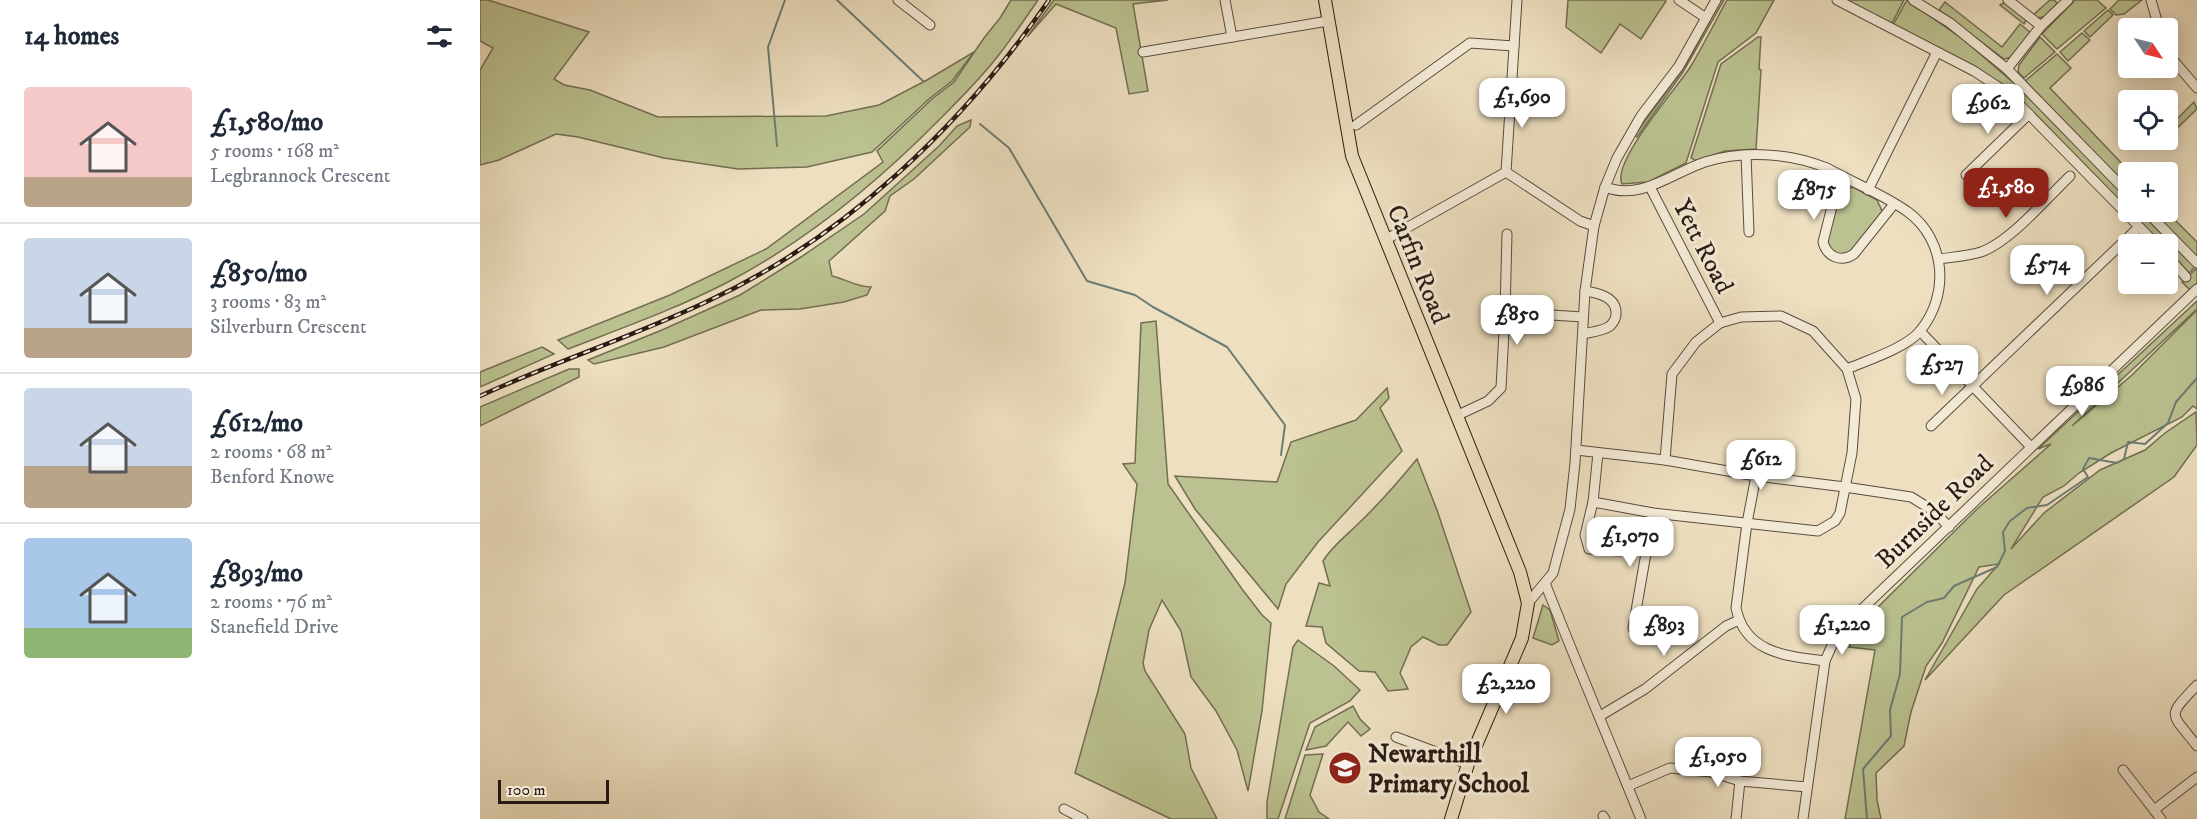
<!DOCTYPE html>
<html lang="en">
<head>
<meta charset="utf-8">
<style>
	:root { --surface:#fff; --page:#f2f2f3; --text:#1f2937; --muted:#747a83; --line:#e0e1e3; --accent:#8f2418 }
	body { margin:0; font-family:"IM FELL DW Pica",serif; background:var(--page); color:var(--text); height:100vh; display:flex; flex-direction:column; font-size:22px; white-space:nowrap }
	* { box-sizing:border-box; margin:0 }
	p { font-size:20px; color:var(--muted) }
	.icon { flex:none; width:33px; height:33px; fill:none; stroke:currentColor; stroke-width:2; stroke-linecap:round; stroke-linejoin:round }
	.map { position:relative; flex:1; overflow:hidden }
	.panel { display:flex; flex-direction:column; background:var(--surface); width:480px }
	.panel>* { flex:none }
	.needle { width:39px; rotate:125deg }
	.controls { position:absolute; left:1638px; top:18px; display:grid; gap:12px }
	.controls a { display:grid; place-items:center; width:60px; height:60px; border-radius:6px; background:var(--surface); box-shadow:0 3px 15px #0003; font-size:30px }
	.scale { position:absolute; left:18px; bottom:15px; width:111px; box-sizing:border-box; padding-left:6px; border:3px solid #291b14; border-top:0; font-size:16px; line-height:21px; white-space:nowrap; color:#291b14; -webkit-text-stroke:4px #f3ead6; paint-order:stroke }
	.price { position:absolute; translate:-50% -51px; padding:0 14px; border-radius:12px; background:#fff; color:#222; font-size:20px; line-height:39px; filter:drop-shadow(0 2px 3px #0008) }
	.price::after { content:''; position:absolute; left:50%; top:36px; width:18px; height:14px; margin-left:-9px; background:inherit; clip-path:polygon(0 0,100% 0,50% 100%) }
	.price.current { background:var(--accent); color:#fff }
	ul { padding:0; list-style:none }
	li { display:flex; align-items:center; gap:18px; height:150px; padding:0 24px }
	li+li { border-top:2px solid var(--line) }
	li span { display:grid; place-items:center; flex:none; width:168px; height:120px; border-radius:6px; color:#555 }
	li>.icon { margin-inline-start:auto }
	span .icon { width:72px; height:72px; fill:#fffc; stroke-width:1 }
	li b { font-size:26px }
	h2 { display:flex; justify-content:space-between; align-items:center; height:72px; padding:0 24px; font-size:26px }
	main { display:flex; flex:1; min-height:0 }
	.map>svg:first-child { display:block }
</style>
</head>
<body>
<main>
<section class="panel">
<h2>14 homes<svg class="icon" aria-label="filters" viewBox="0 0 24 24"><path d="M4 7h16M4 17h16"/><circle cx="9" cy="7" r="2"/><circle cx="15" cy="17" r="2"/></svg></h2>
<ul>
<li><span style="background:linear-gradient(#f6c9c9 75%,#b9a48a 0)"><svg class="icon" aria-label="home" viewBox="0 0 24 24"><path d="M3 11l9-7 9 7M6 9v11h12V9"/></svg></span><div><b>£1,580/mo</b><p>5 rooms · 168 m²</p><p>Legbrannock Crescent</p></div></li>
<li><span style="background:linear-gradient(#c9d6e8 75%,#b9a48a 0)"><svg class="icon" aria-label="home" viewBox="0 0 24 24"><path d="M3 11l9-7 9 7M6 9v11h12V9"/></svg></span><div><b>£850/mo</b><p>3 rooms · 83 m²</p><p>Silverburn Crescent</p></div></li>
<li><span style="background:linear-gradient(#c9d6e8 65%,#b9a48a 0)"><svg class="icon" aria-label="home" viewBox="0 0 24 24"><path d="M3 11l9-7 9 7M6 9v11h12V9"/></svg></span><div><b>£612/mo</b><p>2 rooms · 68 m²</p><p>Benford Knowe</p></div></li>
<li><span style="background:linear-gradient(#a9c7e8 75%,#8fb573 0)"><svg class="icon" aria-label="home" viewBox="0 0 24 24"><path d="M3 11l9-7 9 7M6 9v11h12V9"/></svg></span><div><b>£893/mo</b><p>2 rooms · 76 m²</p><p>Stanefield Drive</p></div></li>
</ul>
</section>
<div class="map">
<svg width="1717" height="819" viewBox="0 0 1717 819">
	<rect width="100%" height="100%" fill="#eddfc0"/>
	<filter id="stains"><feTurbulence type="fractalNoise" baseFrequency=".00333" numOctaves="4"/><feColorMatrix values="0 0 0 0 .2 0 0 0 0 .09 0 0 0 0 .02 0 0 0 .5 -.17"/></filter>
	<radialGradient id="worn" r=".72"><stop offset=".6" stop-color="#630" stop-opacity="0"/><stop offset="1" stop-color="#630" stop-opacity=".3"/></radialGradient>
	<!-- green -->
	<g fill="#bbc190" stroke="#726e52" stroke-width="1.5">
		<polygon points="0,0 8,0 109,32 74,79 84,85 110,90 178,117 346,116 399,105 447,80 494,52 472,81 449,99 392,152 327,167 258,169 184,158 98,137 76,134 19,160 0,165 0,70 13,48 0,41"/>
		<path d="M531,0H558C545,19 532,38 518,56C501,78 480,99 460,119C396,184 328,240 248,282C196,309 142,328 88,349L78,340L190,295L286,249L403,162L397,151L452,99L474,82L504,38L520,18Z"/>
		<polygon points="574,0 688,0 653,4 668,91 649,94 636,28 576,4 547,37"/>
		<polygon points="1088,0 1185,0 1186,1 1161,39 1140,24 1121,53 1086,27"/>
		<polygon points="1241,0 1244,0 1203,72 1157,137 1155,135 1205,66"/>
		<path d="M1247,0H1294L1276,33L1238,62L1206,163L1168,182L1142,184C1131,162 1198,87 1211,66C1224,44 1235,22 1247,0Z"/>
		<polygon points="1362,0 1424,0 1412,23 1408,21 1407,23"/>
		<polygon points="1427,0 1484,40 1536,85 1530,91 1495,67 1413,25"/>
		<polygon points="1570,0 1574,0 1578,4 1564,17 1556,18 1553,15"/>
		<polygon points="1595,0 1617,0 1626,8 1577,49 1562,34"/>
		<polygon points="1639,0 1662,0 1644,14 1636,15 1630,9"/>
		<polygon points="1465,2 1522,47 1540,24 1551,33 1532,57 1524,59 1459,10"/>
		<polygon points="1525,2 1547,19 1544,24 1520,5"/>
		<polygon points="1628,10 1633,15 1610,37 1604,31"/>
		<polygon points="1602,33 1610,40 1588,61 1580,52"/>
		<polygon points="1278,37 1281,37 1279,69 1281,70 1276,149 1245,151 1216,161 1211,158 1241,64"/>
		<polygon points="1560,37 1575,52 1544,78 1538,72 1539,65"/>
		<polygon points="1577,54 1591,68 1570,88 1650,172 1648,172 1648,187 1545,81"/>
		<polygon points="1539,87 1648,199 1648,210 1533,93"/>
		<polygon points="1714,102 1717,109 1688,137 1688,128"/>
		<path d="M491,120L490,127L434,179L410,196L405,211L349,261L352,276C365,279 377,287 391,287L387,295L364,302L320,309L281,310L184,347L114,364L108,360L182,330L260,295L321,257L384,214L459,146L477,126Z"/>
		<polygon points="1373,187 1397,200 1403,213 1370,252 1359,255 1349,249 1347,240 1359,192"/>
		<polygon points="1650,212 1660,212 1715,267 1709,273 1688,251 1688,244 1682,244"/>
		<polygon points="1673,212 1687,212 1717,242 1717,257"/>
		<polygon points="1717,268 1717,283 1710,290 1702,282"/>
		<polygon points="1717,301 1717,309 1592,426 1652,375 1717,310 1717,409 1713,406 1702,417 1631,453 1599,473 1584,486 1563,497 1531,549 1564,513 1620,470 1665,450 1685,433 1716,412 1717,445 1694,477 1524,595 1445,680 1497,589 1519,564 1499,567 1462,643 1446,666 1431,712 1424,746 1396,773 1397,800 1401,819 1365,819 1395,650 1369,647 1376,632 1400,605 1497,509 1571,444 1558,449"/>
		<polygon points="676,321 688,484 762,589 782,615 791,623 782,711 768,791 757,750 736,711 711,677 701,631 682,600 669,630 663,663 665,671 705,734 711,768 737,819 691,819 595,773 618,691 645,583 657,484 643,464 655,463 661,323"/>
		<polygon points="62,347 74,354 0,387 0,372"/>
		<polygon points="89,369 99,369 99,377 0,426 0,407"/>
		<polygon points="907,388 909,398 900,408 922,451 838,542 806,584 798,609 715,509 695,476 797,482 811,442 876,420"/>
		<path d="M937,459L957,510L991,612L967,645H959L943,637L931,647L920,673L928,689L908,691L895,672L879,671L846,643L842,627L826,626L839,583L850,586L843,561C853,545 866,536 879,523C900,503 919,481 937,459Z"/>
		<polygon points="1063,605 1070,610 1079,641 1072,645 1053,638"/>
		<polygon points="818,640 854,666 880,690 870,701 830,723 798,819 787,819 787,802 813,647"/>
		<polygon points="873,706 880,719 890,729 881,736 868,722 846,746 826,750 835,727"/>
		<polygon points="843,754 830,795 839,812 849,819 805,819 825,755"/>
	</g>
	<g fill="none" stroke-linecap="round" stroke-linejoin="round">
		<!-- stream -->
		<g stroke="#6c7c73" stroke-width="2">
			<polyline points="357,0 443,81"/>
			<polyline points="500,124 529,148 607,281 655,295 673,307 747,347 805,425 801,455"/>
			<polyline points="297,146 288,47 305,0"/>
			<polyline points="1387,819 1383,769 1411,736 1410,710 1420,674 1422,617 1447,602 1464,598 1474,586 1517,567 1525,551 1523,532 1530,521 1547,508 1567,505 1608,477 1603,469 1609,458 1637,463 1644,459 1648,442 1665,444 1688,423 1696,402 1717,378"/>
		</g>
		<!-- minor casing -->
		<g stroke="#5a4c3f" stroke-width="11">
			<g id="minor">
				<polyline points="418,0 450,25"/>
				<polyline points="745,0 752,37"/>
				<polyline points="1037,0 1026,172 1100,221 1114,226"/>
				<polyline points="1199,0 1226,18"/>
				<polyline points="1357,0 1494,71 1529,94 1676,244"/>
				<polyline points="1433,0 1470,23 1527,69 1648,193"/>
				<polyline points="1528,0 1561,26"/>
				<polyline points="1671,0 1679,28"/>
				<polyline points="1688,48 1693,60 1717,88"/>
				<polyline points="663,52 848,21"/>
				<polyline points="1527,69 1561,26 1588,0"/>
				<polyline points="876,125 990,43 1034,46"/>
				<polyline points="1266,155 1269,232"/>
				<path d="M1360,175L1343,242C1347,257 1361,263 1374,254L1414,204"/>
				<polyline points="1486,175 1549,114"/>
				<path d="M1125,187C1161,201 1192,173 1225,162C1264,150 1309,153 1347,168C1373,183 1403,194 1428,212C1466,240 1470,295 1440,331C1426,348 1388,360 1367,369"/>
				<polyline points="1170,187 1240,323"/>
				<polyline points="1388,190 1457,52"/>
				<polyline points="1667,212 1717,263"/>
				<polyline points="905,240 1026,172"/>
				<polyline points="1688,257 1706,277"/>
				<path d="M1459,259C1473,257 1488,256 1501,252C1530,242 1567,198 1590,176"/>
				<polyline points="1025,312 1103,317"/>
				<polyline points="1440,331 1551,447"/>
				<path d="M1103,334C1111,332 1123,331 1130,326C1134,322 1136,319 1136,314C1137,297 1118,293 1105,291"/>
				<polyline points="976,416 1008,401 1021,388 1025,312 1027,234"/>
				<polyline points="1451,426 1659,227"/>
				<polyline points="1096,450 1185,460 1276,476 1365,487 1431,497 1454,511 1469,527"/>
				<polyline points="1118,453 1113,502 1173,513 1338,531 1355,521 1360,513 1372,453 1376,399 1367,369 1333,331 1301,316 1261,317 1240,323 1216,342 1192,374 1185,460"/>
				<path d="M1276,476L1267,523L1256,608C1265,653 1306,656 1345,661"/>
				<polyline points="1113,502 1105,535 1109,549 1139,551"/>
				<path d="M1065,583C1096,662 1129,740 1161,819"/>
				<polyline points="1048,603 1073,573 1090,509 1095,463 1105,291 1114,226 1125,187 1137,158 1161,116 1199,66 1236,0"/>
				<polyline points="1153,628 1173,513"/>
				<path d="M1717,685C1686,718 1690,711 1717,746"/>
				<polyline points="1120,716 1165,689 1246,626 1259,620"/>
				<polyline points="916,737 988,764"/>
				<polyline points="1643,770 1681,819"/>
				<polyline points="1148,786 1190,768 1231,772 1260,781 1327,787"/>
				<polyline points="584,809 603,819"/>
				<polyline points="1674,810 1717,777"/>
				<polyline points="1123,816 1125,819"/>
				<polyline points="1256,819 1260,781"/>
				<polyline points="1323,819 1345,661 1358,632 1717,289"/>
			</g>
		</g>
		<!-- major casing -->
		<g stroke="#291b14" stroke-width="14">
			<polyline id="major" points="845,0 872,156 1040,572 1048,603 1042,638 988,764 971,819"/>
		</g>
		<!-- minor -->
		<use href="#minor" stroke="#f3ead6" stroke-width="9"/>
		<!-- major -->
		<use href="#major" stroke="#eddfc0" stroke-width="12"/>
		<!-- rail casing -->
		<g stroke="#291b14" stroke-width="4.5">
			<path id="rail" d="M0,396C74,362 152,337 226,302C365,238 483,125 569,0"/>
		</g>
		<!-- rail -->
		<use href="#rail" stroke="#f3ead6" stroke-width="2" stroke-dasharray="7" stroke-linecap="butt"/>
	</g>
	<!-- icons -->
	<defs>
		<g id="school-disc" transform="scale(1.725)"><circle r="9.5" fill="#8f2418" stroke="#f3ead6"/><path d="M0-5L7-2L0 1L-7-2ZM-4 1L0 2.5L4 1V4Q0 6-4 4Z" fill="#fff"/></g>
	</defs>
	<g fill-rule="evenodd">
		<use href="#school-disc" x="865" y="768"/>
	</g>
	<g text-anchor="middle" stroke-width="6" stroke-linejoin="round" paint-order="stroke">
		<!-- street labels -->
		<g font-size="26" fill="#291b14" stroke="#f3ead6">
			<text transform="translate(1224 246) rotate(63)" y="9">Yett Road</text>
			<text transform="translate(939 264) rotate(68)" y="9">Carfin Road</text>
			<text transform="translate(1454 511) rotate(-44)" y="9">Burnside Road</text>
		</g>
		<!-- poi labels -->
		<g font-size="26" font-weight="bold" fill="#291b14" stroke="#f3ead6" text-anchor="start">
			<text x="888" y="762">Newarthill<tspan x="888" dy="30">Primary School</tspan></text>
		</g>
	</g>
	<rect width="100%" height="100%" filter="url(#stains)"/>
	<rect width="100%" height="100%" fill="url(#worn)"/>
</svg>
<div class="controls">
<a><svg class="needle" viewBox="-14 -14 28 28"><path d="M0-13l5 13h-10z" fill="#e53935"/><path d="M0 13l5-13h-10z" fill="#747a83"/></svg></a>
<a><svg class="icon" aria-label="locate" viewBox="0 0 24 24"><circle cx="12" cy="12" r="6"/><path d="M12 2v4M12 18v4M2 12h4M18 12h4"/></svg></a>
<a>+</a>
<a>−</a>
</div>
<div class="scale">100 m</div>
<b class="price" style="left:1042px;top:129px">£1,690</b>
<b class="price" style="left:1508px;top:135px">£962</b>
<b class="price current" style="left:1526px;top:219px">£1,580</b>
<b class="price" style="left:1334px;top:221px">£875</b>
<b class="price" style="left:1567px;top:296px">£574</b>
<b class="price" style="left:1037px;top:346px">£850</b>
<b class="price" style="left:1462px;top:396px">£527</b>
<b class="price" style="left:1602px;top:417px">£986</b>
<b class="price" style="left:1281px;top:491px">£612</b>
<b class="price" style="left:1150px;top:568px">£1,070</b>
<b class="price" style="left:1362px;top:656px">£1,220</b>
<b class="price" style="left:1184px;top:657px">£893</b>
<b class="price" style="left:1026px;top:715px">£2,220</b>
<b class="price" style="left:1238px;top:788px">£1,050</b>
</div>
</main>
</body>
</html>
